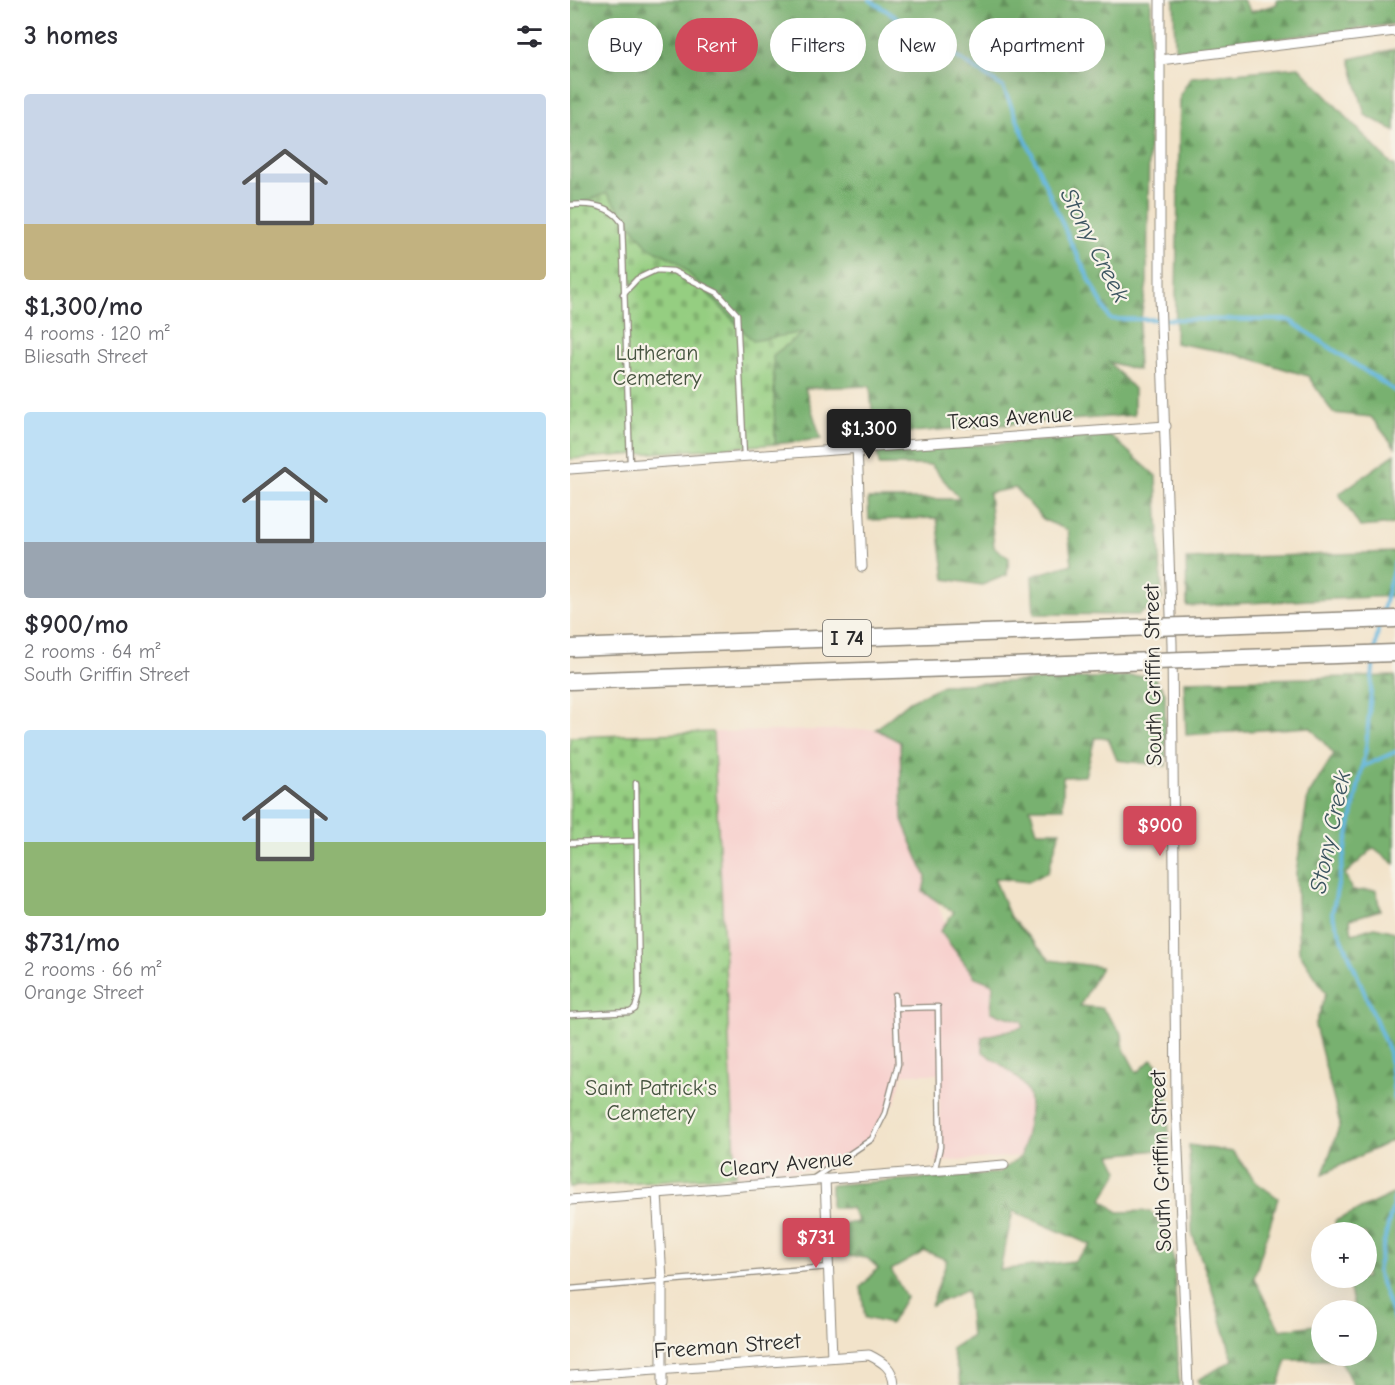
<!DOCTYPE html>
<html lang="en">
<head>
<meta charset="utf-8">
<style>
	:root { --surface:#fff; --page:#f2f2f3; --text:#2b2b33; --muted:#7c7c81; --accent:#d1495b }
	body { margin:0; font-family:"Comic Neue",sans-serif; background:var(--page); color:var(--text); height:100vh; display:flex; flex-direction:column; font-size:22px; white-space:nowrap }
	* { box-sizing:border-box; margin:0 }
	p { font-size:20px; color:var(--muted) }
	.icon { flex:none; width:33px; height:33px; fill:none; stroke:currentColor; stroke-width:2; stroke-linecap:round; stroke-linejoin:round }
	.map { position:relative; flex:1; overflow:hidden }
	.sheet { display:flex; flex-direction:column; background:var(--surface); width:570px }
	.sheet>* { flex:none }
	.hud { position:absolute; left:18px; top:18px; width:570px; height:54px; display:flex; gap:12px }
	.controls { position:absolute; left:741px; top:1222px; display:grid; gap:12px }
	.controls a { display:grid; place-items:center; width:66px; height:66px; border-radius:50%; background:var(--surface); box-shadow:0 6px 24px #0002; font-size:30px }
	.price { position:absolute; translate:-50% -51px; padding:0 14px; border-radius:6px; background:var(--accent); color:#fff; font-size:20px; line-height:39px; filter:drop-shadow(0 2px 3px #0008) }
	.price::after { content:''; position:absolute; left:50%; top:36px; width:18px; height:14px; margin-left:-9px; background:inherit; clip-path:polygon(0 0,100% 0,50% 100%) }
	.price.current { background:#222; color:#fff }
	ul { padding:0; list-style:none }
	li { display:grid; align-content:center; gap:12px; height:318px; padding:0 24px }
	li span { display:grid; place-items:center; height:186px; border-radius:6px; color:#555 }
	li>.icon { margin-inline-start:auto }
	span .icon { width:108px; height:108px; fill:#fffc; stroke-width:1 }
	li b { font-size:26px }
	h2 { display:flex; justify-content:space-between; align-items:center; height:72px; padding:0 24px; font-size:26px }
	.pill { padding:0 21px; border-radius:27px; background:var(--surface); box-shadow:0 6px 24px #0002; font-size:21px; line-height:54px }
	.pill.current { background:var(--accent); color:#fff }
	main { display:flex; flex:1; min-height:0 }
	.map>svg:first-child { display:block }
</style>
</head>
<body>
<main>
<section class="sheet">
<h2>3 homes<svg class="icon" aria-label="filters" viewBox="0 0 24 24"><path d="M4 7h16M4 17h16"/><circle cx="9" cy="7" r="2"/><circle cx="15" cy="17" r="2"/></svg></h2>
<ul>
<li><span style="background:linear-gradient(#c9d6e8 70%,#c2b280 0)"><svg class="icon" aria-label="home" viewBox="0 0 24 24"><path d="M3 11l9-7 9 7M6 9v11h12V9"/></svg></span><div><b>$1,300/mo</b><p>4 rooms · 120 m²</p><p>Bliesath Street</p></div></li>
<li><span style="background:linear-gradient(#bfe0f5 70%,#9aa5b1 0)"><svg class="icon" aria-label="home" viewBox="0 0 24 24"><path d="M3 11l9-7 9 7M6 9v11h12V9"/></svg></span><div><b>$900/mo</b><p>2 rooms · 64 m²</p><p>South Griffin Street</p></div></li>
<li><span style="background:linear-gradient(#bfe0f5 60%,#8fb573 0)"><svg class="icon" aria-label="home" viewBox="0 0 24 24"><path d="M3 11l9-7 9 7M6 9v11h12V9"/></svg></span><div><b>$731/mo</b><p>2 rooms · 66 m²</p><p>Orange Street</p></div></li>
</ul>
</section>
<div class="map">
<svg width="825" height="1385" viewBox="0 0 825 1385">
	<defs>
		<pattern id="forest-firs" width="22" height="20" patternUnits="userSpaceOnUse" patternTransform="scale(1.5)"><rect width="22" height="20" fill="#78b16f"/><path d="M5 1l3.5 6h-7zM16 11l3.5 6h-7z" fill="#63905b"/></pattern>
		<pattern id="cemetery-stones" width="16" height="16" patternUnits="userSpaceOnUse" patternTransform="scale(1.5)"><rect width="16" height="16" fill="#95ce81"/><path d="M2 7V4a2 2 0 0 1 4 0v3zM10 15v-3a2 2 0 0 1 4 0v3z" fill="#81b170"/></pattern>
	</defs>
	<rect width="100%" height="100%" fill="#f7f3e8"/>
	<filter id="ink" filterUnits="userSpaceOnUse"><feTurbulence type="fractalNoise" baseFrequency=".0167" numOctaves="2"/><feDisplacementMap in="SourceGraphic" scale="12" xChannelSelector="R" yChannelSelector="G"/><feConvolveMatrix kernelMatrix="1 2 1 2 8 2 1 2 1" color-interpolation-filters="sRGB"/></filter>
	<filter id="wash" filterUnits="userSpaceOnUse"><feTurbulence type="fractalNoise" baseFrequency=".008" numOctaves="4" result="noise"/><feDisplacementMap in="SourceGraphic" scale="24" xChannelSelector="R" yChannelSelector="G"/><feGaussianBlur stdDeviation="1.35" result="paint"/><feColorMatrix in="noise" values="0 0 0 0 0 0 0 0 0 0 0 0 0 0 0 0 0 1.4 0 .05"/><feComposite in="paint" operator="in"/></filter>
	<g filter="url(#wash)">
		<rect width="100%" height="100%" fill="#f2e3ca"/>
		<!-- built -->
		<polygon fill="#f7d0cd" points="306,729 330,742 332,820 374,920 452,1021 463,1102 451,1156 366,1162 370,1147 369,1074 332,1074 326,1101 315,1113 302,1139 258,1169 166,1175 143,732"/>
		<!-- forest -->
		<g fill="url(#forest-firs)" stroke="#526e4d" stroke-width="1.5" fill-rule="evenodd">
			<polygon points="0,0 581,0 577,283 567,341 568,370 539,362 564,389 564,415 304,435 300,386 235,388 251,439 205,444 203,355 233,333 183,341 107,261 78,247 37,194 0,208"/>
			<polygon points="604,0 673,0 681,12 707,4 707,0 825,0 825,24 605,51"/>
			<polygon points="825,49 825,131 795,115 780,59"/>
			<polygon points="729,67 822,165 825,165 825,447 801,417 763,413 738,376 662,353 605,343 610,95 621,77"/>
			<polygon points="541,436 586,476 592,599 569,615 464,614 462,576 502,564 498,530 474,520 445,488 419,493 424,547 439,558 437,575 412,585 375,579 367,518 299,520 298,499 390,499 361,465 309,465 307,452"/>
			<polygon points="825,454 825,524 790,527 769,494"/>
			<polygon points="825,552 825,596 617,606 616,559"/>
			<path d="M582,675L595,692L596,766L547,760L538,738H525L515,776L493,777V808H460L467,831H490L478,872L458,882L424,878L440,917L480,960L531,967L510,1006L532,1008L552,1034L554,1049L567,1073L582,1059L597,1074L599,1140L588,1150L541,1155L549,1171L532,1199L548,1212L580,1211L599,1232L604,1263L609,1385H392L381,1348L401,1337L397,1290L361,1306L377,1260L355,1251L321,1270L336,1297L320,1324L295,1318L291,1287L308,1268L297,1258L267,1255L265,1225L288,1222L281,1208H261V1185L428,1173L451,1156C465,1091 470,1091 413,1052L412,1037L453,1027L452,1021L421,1012L423,984L405,977L370,931L384,912L353,892L356,877L332,820L330,742L306,729L340,701L373,685ZM443,1211L521,1245L504,1261L430,1270Z"/>
			<polygon points="825,676 825,864 804,848 775,874 782,891 806,890 810,910 780,919 782,934 805,927 825,932 825,1139 753,1174 770,1124 745,1026 756,993 729,952 726,873 738,796 764,754 740,727 616,735 614,681"/>
			<polygon points="619,1145 663,1152 687,1183 708,1198 684,1278 710,1330 751,1324 752,1356 796,1356 796,1311 785,1311 777,1278 796,1278 796,1233 767,1233 765,1221 825,1193 825,1385 783,1385 770,1360 717,1360 709,1385 630,1385 628,1380 663,1360 640,1283 622,1233"/>
		</g>
		<!-- cemetery -->
		<g fill="url(#cemetery-stones)" stroke="#607c56" stroke-width="1.5">
			<polygon points="37,193 78,247 107,261 183,341 234,332 203,355 205,444 0,459 0,208"/>
			<polygon points="143,732 166,1175 0,1187 0,737"/>
		</g>
		<g fill="none" stroke-linecap="round" stroke-linejoin="round">
			<!-- stream -->
			<g stroke="#62b6de" stroke-width="4">
				<polyline points="300,0 433,87 501,243 540,319 719,320 825,391"/>
				<polyline points="812,614 825,562"/>
				<polyline points="805,649 809,624"/>
				<polyline points="804,657 796,748 762,914 819,1052 825,1101"/>
				<polyline points="792,767 825,752"/>
				<polyline points="825,1197 807,1271 825,1322"/>
			</g>
		</g>
	</g>
	<g filter="url(#ink)">
		<g fill="none" stroke-linecap="round" stroke-linejoin="round">
			<!-- service casing -->
			<g stroke="#8e877a" stroke-width="7">
				<g id="service">
					<path d="M0,205C20,203 41,205 52,223L60,464"/>
					<polyline points="53,294 67,279 86,270 103,271 148,293 167,314 174,456"/>
					<polyline points="0,843 67,841"/>
					<polyline points="325,1008 368,1007 370,1147 364,1172"/>
					<polyline points="0,1015 60,1012 65,1009 69,995 66,783"/>
					<polyline points="244,1178 302,1139 315,1113 328,1064 325,995"/>
					<polyline points="0,1289 259,1267"/>
				</g>
			</g>
			<!-- minor casing -->
			<g stroke="#8e877a" stroke-width="11">
				<g id="minor">
					<polyline points="590,0 590,295 602,644 606,1103 618,1385"/>
					<polyline points="590,60 825,31"/>
					<polyline points="287,447 292,567"/>
					<polyline points="0,469 596,426"/>
					<polyline points="255,1179 262,1357"/>
					<polyline points="87,1193 92,1280 92,1385"/>
					<polyline points="0,1200 434,1165"/>
					<path d="M0,1376L299,1355C313,1362 323,1368 324,1385"/>
				</g>
			</g>
			<!-- motorway casing -->
			<g stroke="#8e877a" stroke-width="19">
				<g id="motorway">
					<polyline points="644,625 825,619"/>
					<polyline points="0,648 554,628"/>
					<polyline points="645,659 825,653"/>
					<polyline points="0,681 554,662"/>
				</g>
			</g>
			<!-- service -->
			<use href="#service" stroke="#fff" stroke-width="4.5"/>
			<!-- minor -->
			<use href="#minor" stroke="#fff" stroke-width="9"/>
			<!-- motorway -->
			<use href="#motorway" stroke="#fff" stroke-width="16"/>
			<!-- motorway-bridge casing -->
			<g stroke="#8e877a" stroke-width="19" stroke-linecap="butt">
				<g id="motorway-bridge">
					<polyline points="554,628 644,625"/>
					<polyline points="554,662 645,659"/>
				</g>
			</g>
			<!-- motorway-bridge -->
			<use href="#motorway-bridge" stroke="#fff" stroke-width="16"/>
		</g>
	</g>
	<g text-anchor="middle" stroke-width="4.5" stroke-linejoin="round" paint-order="stroke">
		<!-- shield labels -->
		<rect fill="#f7f3e8" stroke="#686764" stroke-width="1.5" x="253" y="620" width="48" height="36" rx="4.5"/>
		<g font-size="21" font-weight="bold" fill="#2b2b2b">
			<text x="277" y="645">I 74</text>
		</g>
		<!-- park labels -->
		<g font-size="22" fill="#465440" stroke="#f7f3e8">
			<text x="87" y="360">Lutheran<tspan x="87" dy="25">Cemetery</tspan></text>
			<text x="81" y="1095">Saint Patrick's<tspan x="81" dy="25">Cemetery</tspan></text>
		</g>
		<!-- street labels -->
		<g font-size="22" fill="#2b2b2b" stroke="#f7f3e8">
			<text transform="translate(440 417) rotate(-4)" y="8">Texas Avenue</text>
			<text transform="translate(582 675) rotate(-91)" y="8">South Griffin Street</text>
			<text transform="translate(590 1161) rotate(-92)" y="8">South Griffin Street</text>
			<text transform="translate(216 1163) rotate(-5)" y="8">Cleary Avenue</text>
			<text transform="translate(157 1345) rotate(-4)" y="8">Freeman Street</text>
		</g>
		<!-- water labels -->
		<g font-size="24" font-style="italic" fill="#3c5561" stroke="#f7f3e8">
			<text transform="translate(525 245) rotate(63)" y="8">Stony Creek</text>
			<text transform="translate(760 832) rotate(-78)" y="8">Stony Creek</text>
		</g>
	</g>
</svg>
<div class="controls">
<a>+</a>
<a>−</a>
</div>
<b class="price current" style="left:299px;top:460px">$1,300</b>
<b class="price" style="left:590px;top:857px">$900</b>
<b class="price" style="left:246px;top:1269px">$731</b>
<div class="hud">
<a class="pill">Buy</a>
<a class="pill current">Rent</a>
<a class="pill">Filters</a>
<a class="pill">New</a>
<a class="pill">Apartment</a>
</div>
</div>
</main>
</body>
</html>
